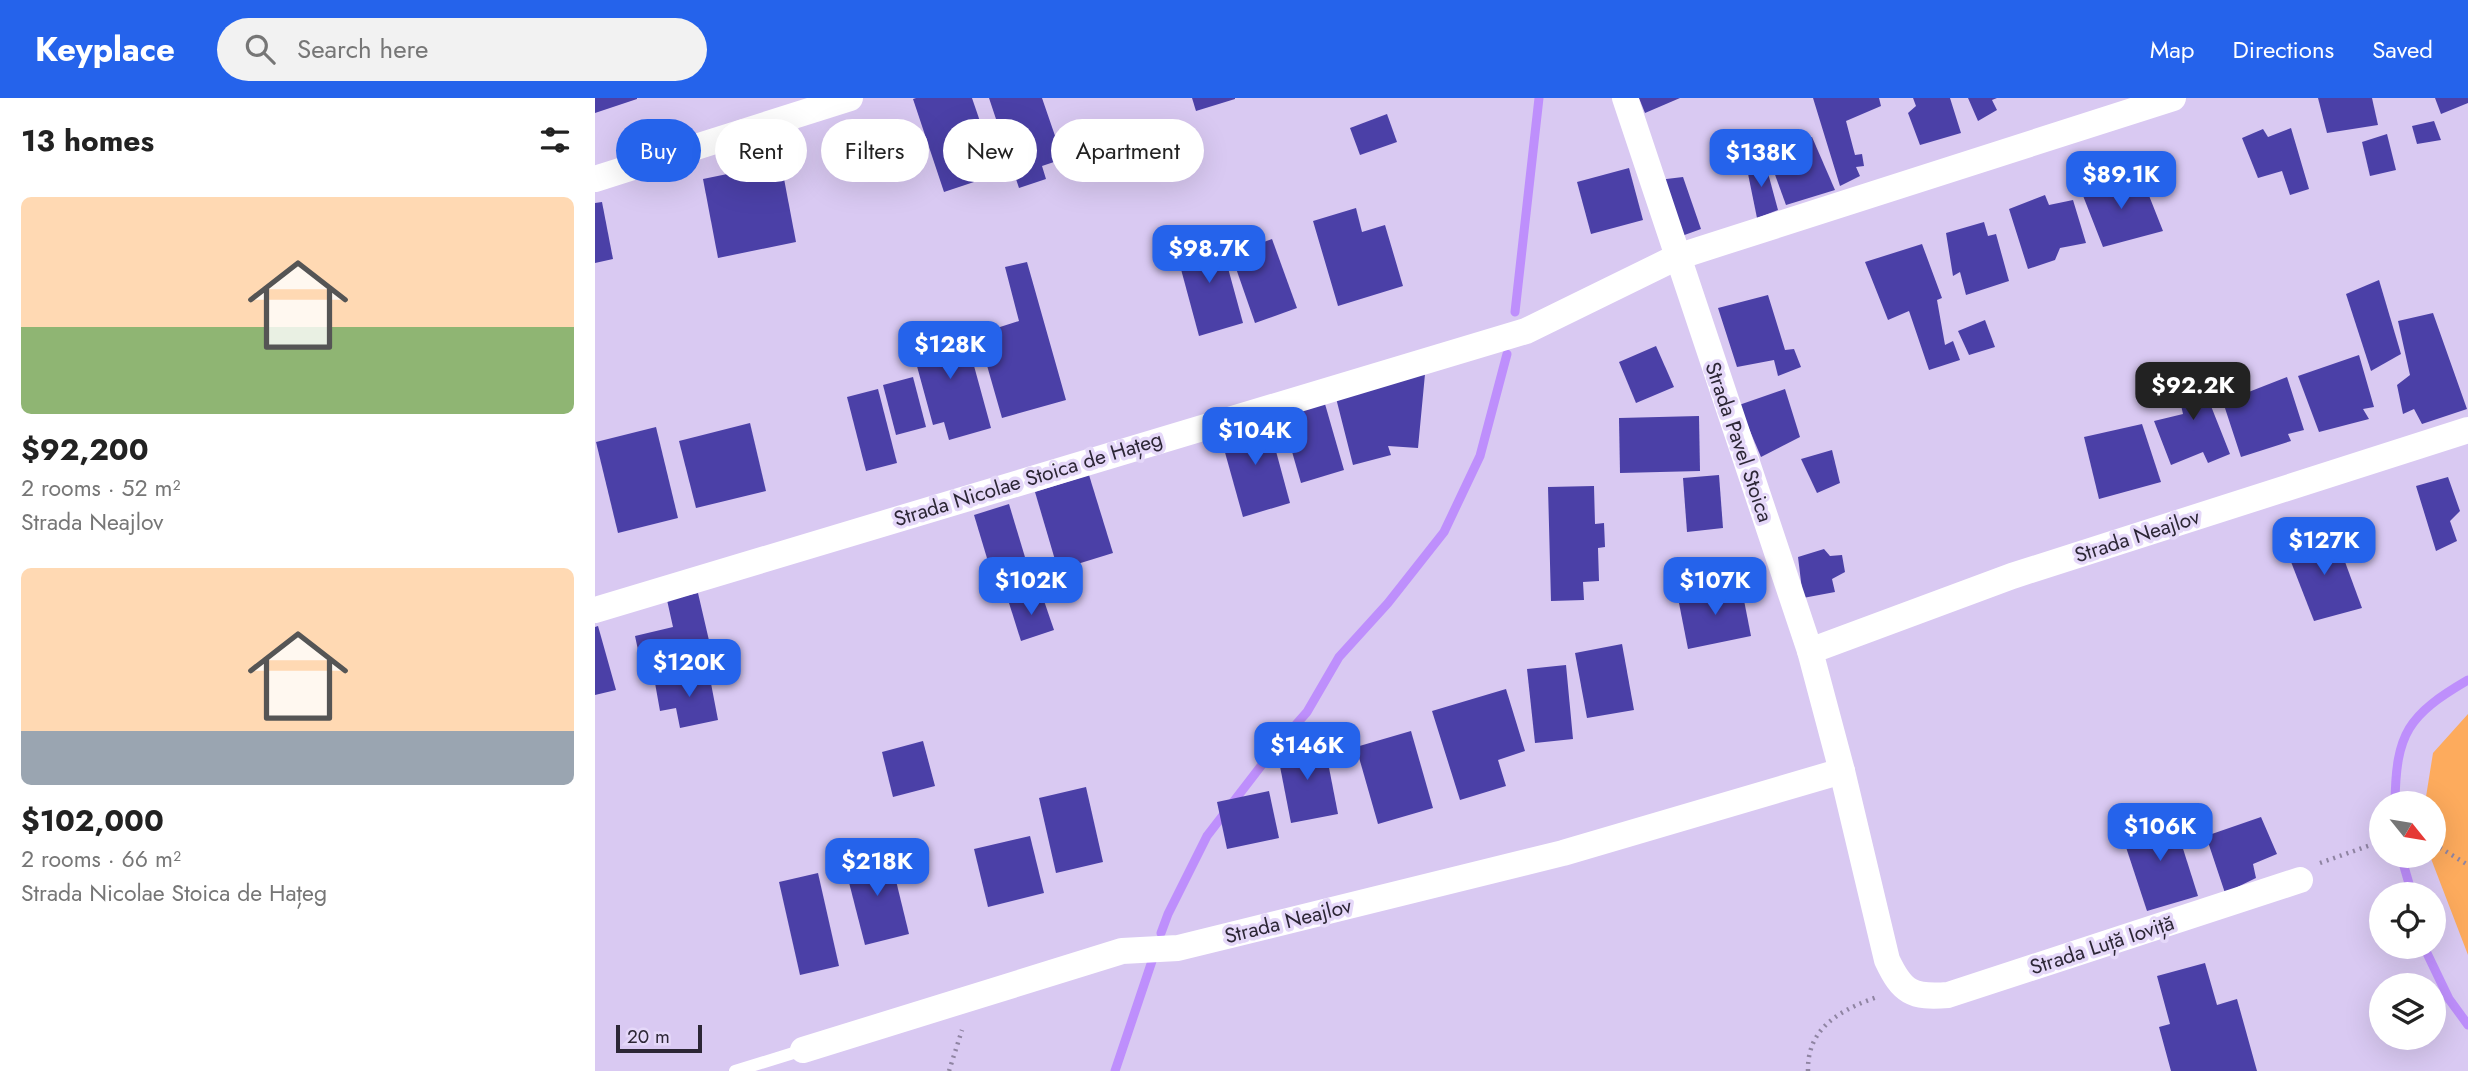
<!DOCTYPE html>
<html lang="en">
<head>
<meta charset="utf-8">
<style>
	:root { --surface:#fff; --page:#f2f2f2; --text:#222; --muted:#767676; --accent:#2563eb }
	body { margin:0; font-family:Jost,sans-serif; background:var(--page); color:var(--text); height:100vh; display:flex; flex-direction:column; font-size:26px; white-space:nowrap }
	* { box-sizing:border-box; margin:0 }
	p { font-size:23px; color:var(--muted) }
	.icon { flex:none; width:38px; height:38px; fill:none; stroke:currentColor; stroke-width:2; stroke-linecap:round; stroke-linejoin:round }
	.map { position:relative; flex:1; overflow:hidden }
	.drawer { display:flex; flex-direction:column; background:var(--surface); width:595px }
	.drawer>* { flex:none }
	.banner { position:absolute; left:21px; top:21px; width:665px; height:63px; display:flex; gap:14px }
	.needle { width:46px; rotate:120deg }
	.tools { position:absolute; left:1774px; top:693px; display:grid; gap:14px }
	.tools a { display:grid; place-items:center; width:77px; height:77px; border-radius:50%; background:var(--surface); box-shadow:0 7px 28px #0002; font-size:35px }
	.scale { position:absolute; left:21px; bottom:18px; width:86px; box-sizing:border-box; padding-left:7px; border:4px solid #2c2635; border-top:0; font-size:19px; line-height:24px; white-space:nowrap; color:#2c2635; -webkit-text-stroke:5px #e5d8f9; paint-order:stroke }
	.price { position:absolute; translate:-50% -60px; padding:0 16px; border-radius:14px; background:var(--accent); color:#fff; font-size:23px; line-height:46px; filter:drop-shadow(0 2px 4px #0008) }
	.price::after { content:''; position:absolute; left:50%; top:42px; width:21px; height:16px; margin-left:-10px; background:inherit; clip-path:polygon(0 0,100% 0,50% 100%) }
	.price.on { background:#222; color:#fff }
	ul { padding:0; list-style:none }
	li { display:grid; align-content:center; gap:14px; height:371px; padding:0 21px }
	li span { display:grid; place-items:center; height:217px; border-radius:10px; color:#555 }
	li>.icon { margin-inline-start:auto }
	span .icon { width:126px; height:126px; fill:#fffc; stroke-width:1 }
	li b { font-size:30px }
	h2 { display:flex; justify-content:space-between; align-items:center; height:84px; padding:0 21px; font-size:30px }
	.pill { padding:0 24px; border-radius:32px; background:var(--surface); box-shadow:0 7px 28px #0002; font-size:24px; line-height:63px }
	.pill.on { background:var(--accent); color:#fff }
	header { display:flex; align-items:center; gap:42px; box-sizing:border-box; height:98px; padding:0 35px; background:var(--accent); color:#fff }
	header strong { font-size:33px }
	nav { display:flex; gap:38px; margin-inline-start:auto; font-size:24px }
	.search { width:490px; height:63px; background:var(--page); display:flex; align-items:center; gap:18px; box-sizing:border-box; padding:0 24px; border-radius:38px; color:var(--muted); font-size:26px }
	main { display:flex; flex:1; min-height:0 }
	.map>svg:first-child { display:block }
</style>
</head>
<body>
<header>
<strong>Keyplace</strong>
<div class="search"><svg class="icon" aria-label="search" viewBox="0 0 24 24"><circle cx="10" cy="10" r="6"/><path d="M15 15l6 6"/></svg>Search here</div>
<nav><a>Map</a><a>Directions</a><a>Saved</a></nav>
</header>
<main>
<section class="drawer">
<h2>13 homes<svg class="icon" aria-label="filters" viewBox="0 0 24 24"><path d="M4 7h16M4 17h16"/><circle cx="9" cy="7" r="2"/><circle cx="15" cy="17" r="2"/></svg></h2>
<ul>
<li><span style="background:linear-gradient(#ffd9b3 60%,#8fb573 0)"><svg class="icon" aria-label="home" viewBox="0 0 24 24"><path d="M3 11l9-7 9 7M6 9v11h12V9"/></svg></span><div><b>$92,200</b><p>2 rooms · 52 m²</p><p>Strada Neajlov</p></div></li>
<li><span style="background:linear-gradient(#ffd9b3 75%,#9aa5b1 0)"><svg class="icon" aria-label="home" viewBox="0 0 24 24"><path d="M3 11l9-7 9 7M6 9v11h12V9"/></svg></span><div><b>$102,000</b><p>2 rooms · 66 m²</p><p>Strada Nicolae Stoica de Hațeg</p></div></li>
</ul>
</section>
<div class="map">
<svg width="1873" height="973" viewBox="0 0 1873 973">
	<rect width="100%" height="100%" fill="#d9c9f2"/>
	<!-- green -->
	<polygon fill="#fdab5d" points="1873,616 1873,857 1835,758 1839,758 1839,705 1830,705 1838,655"/>
	<g fill="none" stroke-linecap="round" stroke-linejoin="round">
		<!-- stream -->
		<g stroke="#be8ffc" stroke-width="9">
			<polyline points="920,214 944,0"/>
			<path d="M1800,705C1801,635 1813,617 1873,582"/>
			<polyline points="1806,758 1817,796"/>
			<polyline points="566,835 573,816 612,738 676,655 712,614 744,559 793,505 849,434 885,358 912,256"/>
			<polyline points="1829,849 1854,901 1873,927"/>
			<polyline points="520,973 557,863"/>
		</g>
	</g>
	<!-- building -->
	<g fill="#4b40a7">
		<polygon points="0,0 42,0 42,1 0,15"/>
		<polygon points="321,0 377,0 403,76 349,94 318,1"/>
		<polygon points="394,0 447,0 468,61 447,68 451,81 424,90"/>
		<polygon points="597,0 640,0 640,1 601,13"/>
		<polygon points="1044,0 1085,0 1050,15"/>
		<polygon points="1218,0 1284,0 1286,8 1251,23 1260,57 1267,56 1269,68 1261,69 1265,78 1245,88"/>
		<polygon points="1318,0 1355,0 1366,35 1325,47 1313,15 1321,8"/>
		<polygon points="1373,0 1402,0 1397,2 1402,12 1383,23"/>
		<polygon points="1723,0 1777,0 1783,27 1732,35"/>
		<polygon points="1840,0 1873,0 1873,5 1846,16"/>
		<polygon points="792,16 802,44 765,57 755,30"/>
		<polygon points="1839,23 1846,42 1822,46 1817,28"/>
		<polygon points="1696,30 1714,91 1695,97 1687,73 1663,80 1647,40 1668,31 1673,39"/>
		<polygon points="1792,36 1801,72 1775,78 1767,44"/>
		<polygon points="1217,39 1240,92 1191,107 1170,49"/>
		<polygon points="1170,64 1183,112 1162,120 1151,66"/>
		<polygon points="186,65 201,144 123,160 108,81"/>
		<polygon points="1034,70 1048,122 996,136 982,84"/>
		<polygon points="1088,79 1106,131 1084,139 1063,82"/>
		<polygon points="1533,79 1537,89 1551,90 1568,133 1508,149 1485,90"/>
		<polygon points="1450,97 1454,107 1478,102 1491,145 1465,150 1460,162 1433,171 1414,111"/>
		<polygon points="7,104 18,161 0,165 0,105"/>
		<polygon points="761,110 767,134 790,127 808,188 743,208 718,123"/>
		<polygon points="1389,124 1393,138 1401,136 1414,183 1371,197 1365,174 1358,178 1351,135"/>
		<polygon points="624,137 648,225 604,238 580,149"/>
		<polygon points="677,141 702,210 660,225 636,156"/>
		<polygon points="1327,146 1347,200 1342,202 1350,247 1358,243 1365,262 1334,272 1314,213 1293,222 1270,164"/>
		<polygon points="432,164 471,302 407,320 383,236 424,223 410,169"/>
		<polygon points="1784,182 1806,256 1776,273 1751,196"/>
		<polygon points="1173,197 1190,252 1199,251 1206,269 1183,278 1179,262 1142,269 1123,210"/>
		<polygon points="1838,215 1872,311 1827,326 1819,311 1808,316 1802,287 1815,277 1803,223"/>
		<polygon points="1390,222 1400,249 1374,257 1363,233"/>
		<polygon points="367,224 396,330 354,342 349,324 338,327 314,239"/>
		<polygon points="1061,248 1079,289 1041,305 1024,264"/>
		<polygon points="1764,257 1779,309 1768,311 1774,321 1724,334 1703,278"/>
		<polygon points="1609,268 1620,300 1614,303 1635,356 1613,365 1608,354 1576,367 1559,323 1588,316 1580,280"/>
		<polygon points="830,276 823,350 793,348 796,357 758,367 741,300"/>
		<polygon points="318,279 331,329 301,337 288,287"/>
		<polygon points="1692,279 1709,332 1693,336 1696,343 1646,359 1628,304"/>
		<polygon points="283,291 302,365 271,373 252,299"/>
		<polygon points="1190,291 1205,339 1166,359 1144,307"/>
		<polygon points="728,299 749,372 706,385 685,312"/>
		<polygon points="1104,318 1105,373 1025,375 1024,320"/>
		<polygon points="672,320 695,405 648,419 624,333"/>
		<polygon points="155,325 171,393 101,410 84,343"/>
		<polygon points="1547,326 1566,384 1504,401 1489,339"/>
		<polygon points="61,329 83,420 23,435 1,344"/>
		<polygon points="1237,352 1245,385 1222,395 1206,361"/>
		<polygon points="494,377 518,455 463,472 440,394"/>
		<polygon points="1124,377 1128,430 1092,434 1088,380"/>
		<polygon points="1853,379 1865,413 1855,423 1862,443 1841,453 1821,388"/>
		<polygon points="999,388 1000,426 1009,425 1010,449 1003,450 1004,483 988,484 989,502 956,503 953,389"/>
		<polygon points="414,406 439,489 404,500 379,417"/>
		<polygon points="1739,434 1767,510 1719,523 1691,451"/>
		<polygon points="1229,451 1235,458 1247,457 1250,474 1237,481 1240,494 1208,500 1203,459"/>
		<polygon points="1146,487 1156,538 1093,551 1083,500"/>
		<polygon points="446,494 459,532 426,543 414,505"/>
		<polygon points="103,495 119,564 49,580 40,538 78,529 72,502"/>
		<polygon points="3,528 21,592 0,597 0,529"/>
		<polygon points="1027,546 1039,612 992,620 980,555"/>
		<polygon points="971,567 978,641 940,645 932,571"/>
		<polygon points="114,575 123,622 85,630 81,610 65,613 60,585"/>
		<polygon points="911,591 930,653 903,662 911,688 865,702 837,613"/>
		<polygon points="816,633 838,710 783,726 761,649"/>
		<polygon points="328,643 340,688 298,699 287,654"/>
		<polygon points="729,644 743,716 696,725 682,653"/>
		<polygon points="491,689 508,764 461,775 444,700"/>
		<polygon points="674,693 684,740 632,751 622,704"/>
		<polygon points="1577,716 1603,798 1552,813 1526,734"/>
		<polygon points="1666,719 1682,756 1658,766 1661,780 1630,795 1611,738"/>
		<polygon points="435,738 449,795 393,809 379,751"/>
		<polygon points="294,754 314,836 270,847 249,765"/>
		<polygon points="223,775 244,868 205,877 184,784"/>
		<polygon points="1610,865 1622,907 1642,901 1662,973 1576,973 1564,929 1575,926 1562,878"/>
	</g>
	<g fill="none" stroke-linecap="round" stroke-linejoin="round">
		<!-- path -->
		<g stroke="#8f84a2" stroke-width="4.5" stroke-dasharray="2 5" stroke-linecap="butt">
			<polyline points="1839,746 1873,767"/>
			<polyline points="1725,765 1787,743"/>
			<polyline points="354,973 367,932"/>
			<path d="M1213,973C1212,929 1246,912 1282,899"/>
		</g>
		<!-- lane -->
		<polyline stroke="#fff" stroke-width="12" points="140,973 208,952"/>
		<!-- street -->
		<g stroke="#fff" stroke-width="26">
			<path d="M1030,0L1215,553L1247,673L1292,862C1307,894 1317,900 1353,897L1705,782"/>
			<polyline points="0,81 255,0"/>
			<polyline points="0,512 931,233 1082,159 1578,0"/>
			<polyline points="1215,553 1417,478 1873,332"/>
			<polyline points="208,952 527,853 583,850 968,755 1247,673"/>
		</g>
	</g>
	<g text-anchor="middle" stroke-width="7" stroke-linejoin="round" paint-order="stroke">
		<!-- street labels -->
		<g font-size="21" fill="#2c2635" stroke="#e5d8f9">
			<text transform="translate(1144 344) rotate(71)" y="7">Strada Pavel Stoica</text>
			<text transform="translate(433 381) rotate(-17)" y="7">Strada Nicolae Stoica de Hațeg</text>
			<text transform="translate(1542 438) rotate(-18)" y="7">Strada Neajlov</text>
			<text transform="translate(693 823) rotate(-14)" y="7">Strada Neajlov</text>
			<text transform="translate(1507 847) rotate(-18)" y="7">Strada Luță Ioviță</text>
		</g>
	</g>
</svg>
<div class="tools">
<a><svg class="needle" viewBox="-14 -14 28 28"><path d="M0-13l5 13h-10z" fill="#e53935"/><path d="M0 13l5-13h-10z" fill="#767676"/></svg></a>
<a><svg class="icon" aria-label="locate" viewBox="0 0 24 24"><circle cx="12" cy="12" r="6"/><path d="M12 2v4M12 18v4M2 12h4M18 12h4"/></svg></a>
<a><svg class="icon" aria-label="layers" viewBox="0 0 24 24"><path d="M12 4l9 5-9 5-9-5zM3 14l9 5 9-5"/></svg></a>
</div>
<div class="scale">20 m</div>
<b class="price" style="left:1166px;top:91px">$138K</b>
<b class="price" style="left:1526px;top:113px">$89.1K</b>
<b class="price" style="left:614px;top:187px">$98.7K</b>
<b class="price" style="left:355px;top:283px">$128K</b>
<b class="price on" style="left:1598px;top:324px">$92.2K</b>
<b class="price" style="left:660px;top:369px">$104K</b>
<b class="price" style="left:1729px;top:479px">$127K</b>
<b class="price" style="left:436px;top:519px">$102K</b>
<b class="price" style="left:1120px;top:519px">$107K</b>
<b class="price" style="left:94px;top:601px">$120K</b>
<b class="price" style="left:712px;top:684px">$146K</b>
<b class="price" style="left:1565px;top:765px">$106K</b>
<b class="price" style="left:282px;top:800px">$218K</b>
<div class="banner">
<a class="pill on">Buy</a>
<a class="pill">Rent</a>
<a class="pill">Filters</a>
<a class="pill">New</a>
<a class="pill">Apartment</a>
</div>
</div>
</main>
</body>
</html>
